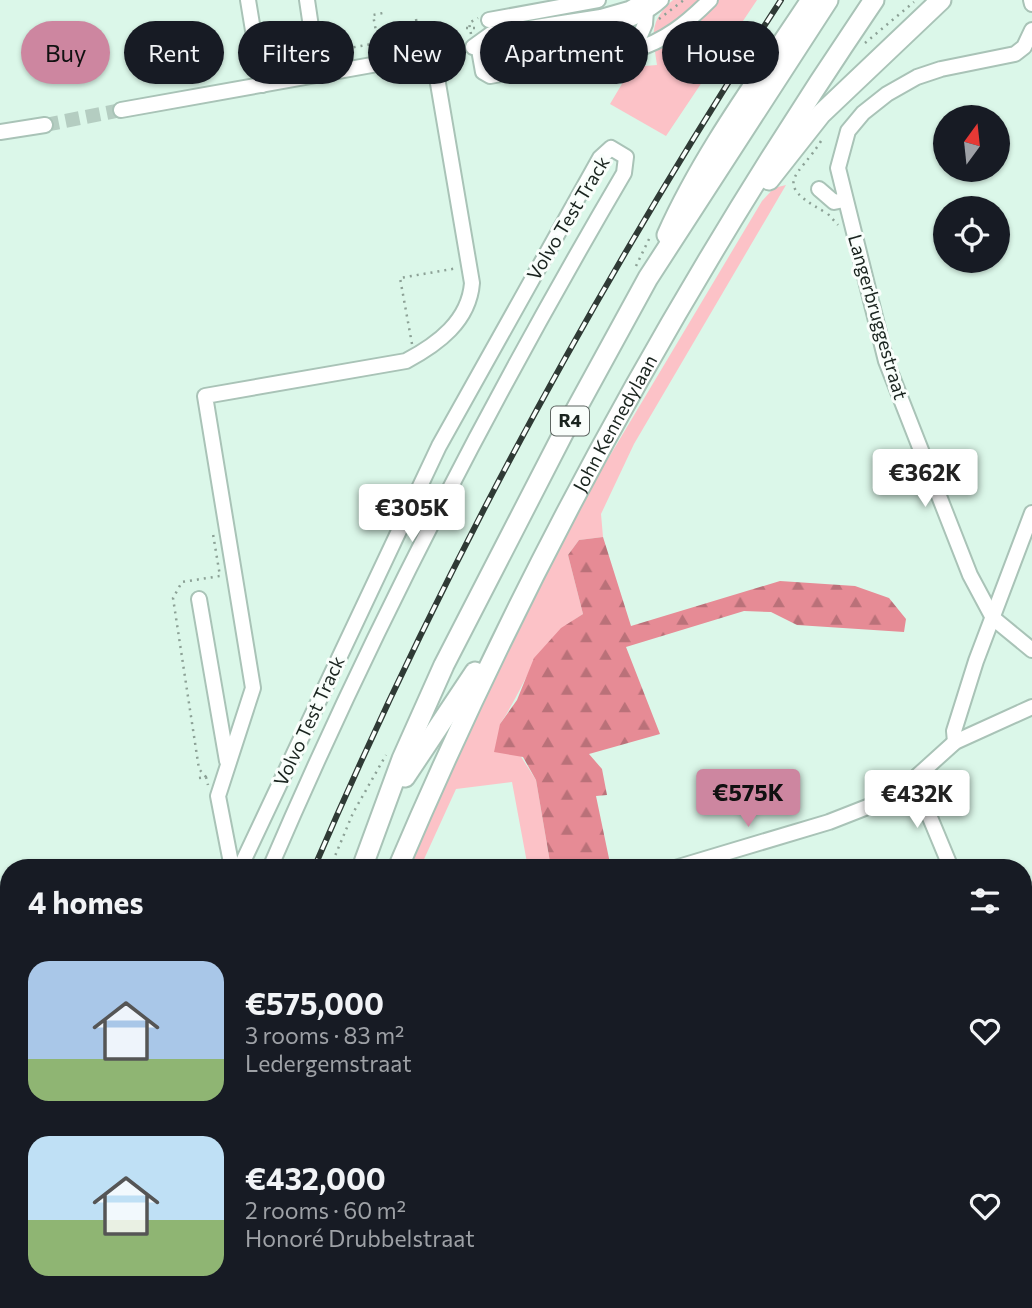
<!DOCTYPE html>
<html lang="en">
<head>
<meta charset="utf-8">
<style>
	:root { --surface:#171b24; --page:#242831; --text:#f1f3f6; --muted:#9ea1a6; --accent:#cd86a0 }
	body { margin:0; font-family:Commissioner,sans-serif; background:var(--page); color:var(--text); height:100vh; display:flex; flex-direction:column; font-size:26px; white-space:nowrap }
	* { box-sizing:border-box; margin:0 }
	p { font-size:23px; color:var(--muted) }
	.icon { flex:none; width:38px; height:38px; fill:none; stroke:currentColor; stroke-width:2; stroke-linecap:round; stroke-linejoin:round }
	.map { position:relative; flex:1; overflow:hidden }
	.drawer { position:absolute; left:0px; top:859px; width:1032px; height:450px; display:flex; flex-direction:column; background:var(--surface); border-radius:28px 28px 0 0; box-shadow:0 2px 5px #0004 }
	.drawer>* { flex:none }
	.top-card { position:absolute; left:21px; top:21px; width:990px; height:63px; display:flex; gap:14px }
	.needle { width:46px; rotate:15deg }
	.buttons { position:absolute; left:933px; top:105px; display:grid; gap:14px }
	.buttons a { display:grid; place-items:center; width:77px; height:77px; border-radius:50%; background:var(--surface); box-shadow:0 2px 5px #0004; font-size:35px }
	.price { position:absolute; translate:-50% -60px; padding:0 16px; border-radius:7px; background:#fff; color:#222; font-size:23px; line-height:46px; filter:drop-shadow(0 2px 4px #0008) }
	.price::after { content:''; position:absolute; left:50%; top:42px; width:21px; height:16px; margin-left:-10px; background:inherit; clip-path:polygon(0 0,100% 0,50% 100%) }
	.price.on { background:var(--accent); color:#111 }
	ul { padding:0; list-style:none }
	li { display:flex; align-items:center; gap:21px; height:175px; padding:0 28px }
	li span { display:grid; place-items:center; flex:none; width:196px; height:140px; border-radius:21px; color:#555 }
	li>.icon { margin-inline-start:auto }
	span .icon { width:84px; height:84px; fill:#fffc; stroke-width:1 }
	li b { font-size:30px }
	h2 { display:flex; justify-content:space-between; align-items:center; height:84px; padding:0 28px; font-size:30px }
	.chip { padding:0 24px; border-radius:32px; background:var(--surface); box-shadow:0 2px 5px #0004; font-size:24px; line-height:63px }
	.chip.on { background:var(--accent); color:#111 }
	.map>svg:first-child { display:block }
</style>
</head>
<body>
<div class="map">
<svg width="1032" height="1308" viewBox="0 0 1032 1308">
	<defs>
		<pattern id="forest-firs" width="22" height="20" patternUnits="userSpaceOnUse" patternTransform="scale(1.75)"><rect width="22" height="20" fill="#e68b95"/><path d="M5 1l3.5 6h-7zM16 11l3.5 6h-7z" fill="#ba7179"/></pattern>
	</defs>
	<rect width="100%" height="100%" fill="#dbf7e9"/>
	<!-- green -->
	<g fill="#fcc2c7">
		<path d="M673,0H757L666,136L610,104L632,67L657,65C653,35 648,22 673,0Z"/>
		<path d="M786,185L634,444L601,514L603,537L579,540L568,555L583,614C531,646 531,678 500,724L536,780L551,868H528L512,782L456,789L420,868H406L484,694L581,504L762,201L774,188Z"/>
	</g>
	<!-- forest -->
	<polygon fill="url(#forest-firs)" points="603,537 631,626 780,581 855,586 889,598 906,619 904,632 797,625 771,612 744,611 626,647 660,734 589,754 602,769 607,795 596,796 611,868 551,868 536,780 523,757 494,752 500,724 517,700 534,658 561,628 583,614 568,555 579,540"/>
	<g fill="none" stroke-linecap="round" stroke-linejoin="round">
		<!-- minor-tunnel -->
		<g stroke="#b4cdc1" stroke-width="14" stroke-dasharray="14 7" stroke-linecap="butt">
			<polyline points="450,51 470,47"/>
			<polyline points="45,125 121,110"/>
		</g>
		<!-- minor casing -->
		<g stroke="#a9c3b7" stroke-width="18">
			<g id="minor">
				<polyline points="248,0 262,85"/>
				<polyline points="307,0 318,74"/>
				<polyline points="1031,0 1032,4"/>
				<polyline points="489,20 598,0"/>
				<polyline points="1032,30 1024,47 1015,54 941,69 917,77 887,94 863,113 848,131 838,168 886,361 970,575 993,618 1032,650"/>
				<path d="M481,43L493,49C542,40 625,34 661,0"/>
				<polyline points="478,44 483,72 490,76 634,50 645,24 646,11"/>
				<polyline points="473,47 491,34 601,17 629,9 645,0"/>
				<path d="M634,50C665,41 687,23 710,0"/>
				<polyline points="121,110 450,51"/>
				<polyline points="0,132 45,125"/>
				<polyline points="819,189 834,202 844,200"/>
				<polyline points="199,599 227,761"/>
				<polyline points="955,742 954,731 976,661 1032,513"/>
				<polyline points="914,779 951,868"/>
				<path d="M232,868L218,796L253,688L205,396L406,361C438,344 469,321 472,283L433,54"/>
				<path d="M240,868L439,446L600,158L611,148L626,157L624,173C492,398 373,628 270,868"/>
				<polyline points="675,868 829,822 875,804 914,779 955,742 1032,707"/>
				<polyline points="0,990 9,989"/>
				<polyline points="0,1036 9,1035"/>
				<polyline points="1024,1041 1032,1060"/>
				<polyline points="1024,1211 1032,1206"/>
				<polyline points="0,1229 7,1275"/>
				<polyline points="32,1300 35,1308"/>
				<polyline points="46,1300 46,1308"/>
				<polyline points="387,1300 387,1308"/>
				<polyline points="93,1308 95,1300"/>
				<polyline points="105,1308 107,1300"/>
				<polyline points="871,1308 883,1300"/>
			</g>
		</g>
		<!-- highway casing -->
		<g stroke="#a9c3b7" stroke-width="23">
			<g id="highway">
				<polyline points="769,180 821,114 941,0"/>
				<path d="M667,235C704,152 761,76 811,0"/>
				<polyline points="405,777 475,672"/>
				<polyline points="362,868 402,759 444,665 567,426 648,278 828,0"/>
				<path id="s1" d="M398,868C528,562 688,274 874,0"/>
				<polyline points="191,1308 194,1300"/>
				<polyline points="216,1308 219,1300"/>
			</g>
		</g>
		<!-- path -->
		<g stroke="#8ca196" stroke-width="2.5" stroke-dasharray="2 5" stroke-linecap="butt">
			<polyline points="416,19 419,36"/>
			<polyline points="659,19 684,0"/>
			<polyline points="466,28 476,28"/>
			<polyline points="436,33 438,41"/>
			<polyline points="471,34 469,23 478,18"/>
			<polyline points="378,42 373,15 383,13"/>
			<polyline points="865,43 914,2"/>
			<polyline points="326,52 447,31"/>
			<path d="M821,141C799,177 771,182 823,211"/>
			<polyline points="828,214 838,225"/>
			<polyline points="636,266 651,235"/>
			<polyline points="412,344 400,278 458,268"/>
			<polyline points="206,777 199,769 173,598 182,582 220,576 213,534"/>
			<polyline points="199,778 206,777 208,785"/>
			<polyline points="330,868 353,813 386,755"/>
			<polyline points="163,1308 165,1300"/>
		</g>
		<!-- minor -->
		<use href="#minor" stroke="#fff" stroke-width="14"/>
		<!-- highway -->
		<use href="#highway" stroke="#fff" stroke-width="19"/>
		<!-- rail casing -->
		<g stroke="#2f3a35" stroke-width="6">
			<g id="rail">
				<path d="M314,868C444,565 602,276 781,0"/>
				<polyline points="147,1308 150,1300"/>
			</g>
		</g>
		<!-- rail -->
		<use href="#rail" stroke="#f9fefb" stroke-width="3.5" stroke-dasharray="10" stroke-linecap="butt"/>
	</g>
	<g text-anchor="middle" stroke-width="6" stroke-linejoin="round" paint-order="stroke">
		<!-- shield labels -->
		<rect fill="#f9fefb" stroke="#5d6561" stroke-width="2" x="551" y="406.5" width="38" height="29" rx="5"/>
		<g font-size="18" font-weight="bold" fill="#1a241f">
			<text x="570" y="427">R4</text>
		</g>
		<!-- street labels -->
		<g font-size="19" fill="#1a241f" stroke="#f9fefb">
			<text transform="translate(568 218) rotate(-59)" y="7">Volvo Test Track</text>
			<text transform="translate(878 317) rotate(74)" y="7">Langerbruggestraat</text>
			<text dy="7" stroke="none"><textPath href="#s1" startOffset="495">John Kennedylaan</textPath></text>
			<text transform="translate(309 721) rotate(-65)" y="7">Volvo Test Track</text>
		</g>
	</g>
</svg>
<div class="buttons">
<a><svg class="needle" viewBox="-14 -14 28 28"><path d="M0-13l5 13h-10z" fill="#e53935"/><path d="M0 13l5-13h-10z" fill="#9ea1a6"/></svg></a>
<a><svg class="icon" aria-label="locate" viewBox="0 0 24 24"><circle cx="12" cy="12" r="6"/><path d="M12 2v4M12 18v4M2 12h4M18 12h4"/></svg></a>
</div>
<b class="price" style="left:925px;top:509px">€362K</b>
<b class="price" style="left:412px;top:544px">€305K</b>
<b class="price on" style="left:748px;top:829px">€575K</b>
<b class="price" style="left:917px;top:830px">€432K</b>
<div class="top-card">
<a class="chip on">Buy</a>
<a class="chip">Rent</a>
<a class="chip">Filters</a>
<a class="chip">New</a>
<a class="chip">Apartment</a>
<a class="chip">House</a>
</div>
<section class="drawer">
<h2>4 homes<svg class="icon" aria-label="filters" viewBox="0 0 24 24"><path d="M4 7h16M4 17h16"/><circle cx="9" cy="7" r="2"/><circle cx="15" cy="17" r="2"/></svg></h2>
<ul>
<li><span style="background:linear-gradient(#a9c7e8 70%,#8fb573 0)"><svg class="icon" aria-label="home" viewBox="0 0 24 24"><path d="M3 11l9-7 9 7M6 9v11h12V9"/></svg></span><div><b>€575,000</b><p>3 rooms · 83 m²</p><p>Ledergemstraat</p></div><svg class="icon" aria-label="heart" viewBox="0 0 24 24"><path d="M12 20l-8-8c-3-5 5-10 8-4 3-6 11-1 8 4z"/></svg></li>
<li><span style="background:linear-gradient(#bfe0f5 60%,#8fb573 0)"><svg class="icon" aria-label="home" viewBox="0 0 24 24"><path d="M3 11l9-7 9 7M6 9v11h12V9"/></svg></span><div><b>€432,000</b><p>2 rooms · 60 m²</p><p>Honoré Drubbelstraat</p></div><svg class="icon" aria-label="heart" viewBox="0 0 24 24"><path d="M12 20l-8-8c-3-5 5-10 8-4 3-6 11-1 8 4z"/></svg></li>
</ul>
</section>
</div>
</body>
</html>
